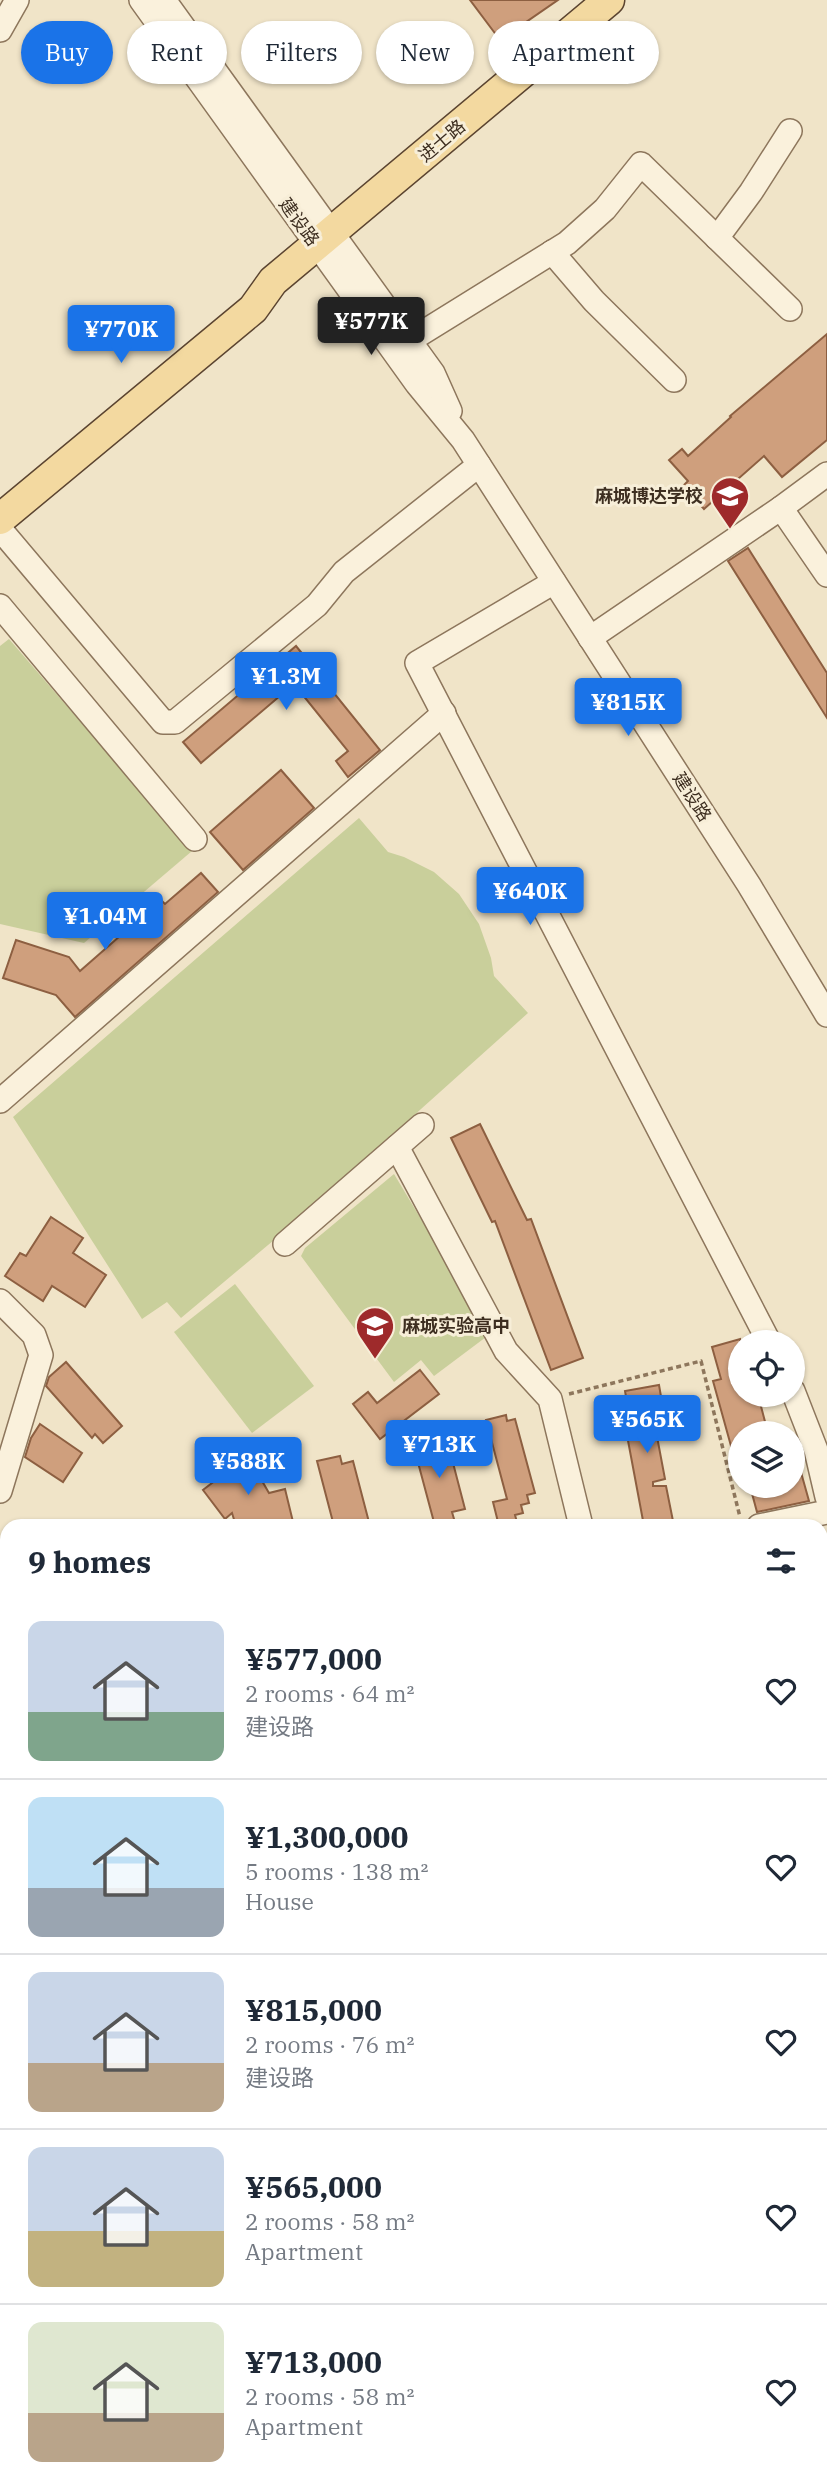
<!DOCTYPE html>
<html lang="en">
<head>
<meta charset="utf-8">
<style>
	:root { --surface:#fff; --page:#f6f6f7; --text:#1f2937; --muted:#747a83; --line:#e0e1e3; --accent:#1a73e8 }
	body { margin:0; font-family:"IBM Plex Serif","Noto Sans SC",serif; background:var(--page); color:var(--text); height:100vh; display:flex; flex-direction:column; font-size:26px; white-space:nowrap }
	* { box-sizing:border-box; margin:0 }
	p { font-size:23px; color:var(--muted) }
	.icon { flex:none; width:38px; height:38px; fill:none; stroke:currentColor; stroke-width:2; stroke-linecap:round; stroke-linejoin:round }
	.map { position:relative; flex:1; overflow:hidden }
	.side { position:absolute; left:0px; top:1519px; width:828px; height:973px; display:flex; flex-direction:column; background:var(--surface); border-radius:21px 21px 0 0; box-shadow:0 2px 5px #0004 }
	.side>* { flex:none }
	.top-card { position:absolute; left:21px; top:21px; width:786px; height:63px; display:flex; gap:14px }
	.controls { position:absolute; left:728px; top:1330px; display:grid; gap:14px }
	.controls a { display:grid; place-items:center; width:77px; height:77px; border-radius:50%; background:var(--surface); box-shadow:0 2px 5px #0004; font-size:35px }
	.price { position:absolute; translate:-50% -60px; padding:0 16px; border-radius:7px; background:var(--accent); color:#fff; font-size:23px; line-height:46px; filter:drop-shadow(0 2px 4px #0008) }
	.price::after { content:''; position:absolute; left:50%; top:42px; width:21px; height:16px; margin-left:-10px; background:inherit; clip-path:polygon(0 0,100% 0,50% 100%) }
	.price.current { background:#222; color:#fff }
	ul { padding:0; list-style:none }
	li { display:flex; align-items:center; gap:21px; height:175px; padding:0 28px }
	li+li { border-top:2px solid var(--line) }
	li span { display:grid; place-items:center; flex:none; width:196px; height:140px; border-radius:14px; color:#555 }
	li>.icon { margin-inline-start:auto }
	span .icon { width:84px; height:84px; fill:#fffc; stroke-width:1 }
	li b { font-size:30px }
	h2 { display:flex; justify-content:space-between; align-items:center; height:84px; padding:0 28px; font-size:30px }
	.tag { padding:0 24px; border-radius:32px; background:var(--surface); box-shadow:0 2px 5px #0004; font-size:24px; line-height:63px }
	.tag.current { background:var(--accent); color:#fff }
	.map>svg:first-child { display:block }
</style>
</head>
<body>
<div class="map">
<svg width="827" height="2492" viewBox="0 0 827 2492">
	<rect width="100%" height="100%" fill="#f0e4c8"/>
	<!-- green -->
	<g fill="#c9cf9b">
		<polygon points="9,639 192,851 84,943 0,924 0,646"/>
		<polygon points="359,818 388,852 404,857 434,872 459,894 479,924 491,958 494,976 528,1013 286,1230 181,1318 167,1302 142,1319 13,1117"/>
		<polygon points="394,1174 490,1334 434,1376 421,1360 394,1382 301,1256 305,1248"/>
		<polygon points="235,1284 314,1386 252,1433 174,1332"/>
		<rect x="821" y="1903" width="3" height="169"/>
		<polygon points="316,2485 813,2485 813,2492 317,2492"/>
	</g>
	<!-- building -->
	<g fill="#cf9f7d" stroke="#8d5f41" stroke-width="2">
		<polygon points="470,0 558,0 500,40"/>
		<polygon points="827,334 827,440 782,477 764,456 704,509 683,486 688,481 669,460 682,449 688,456 731,417 730,416"/>
		<polygon points="748,548 827,673 827,718 728,561"/>
		<polygon points="296,646 380,750 348,777 336,761 348,751 294,684 201,763 183,742"/>
		<polygon points="281,770 314,808 243,870 210,832"/>
		<polygon points="201,873 218,892 75,1017 56,995 3,978 16,940 69,957 80,971 161,900 165,904"/>
		<polygon points="480,1124 527,1220 531,1219 583,1358 551,1370 495,1221 492,1222 451,1138"/>
		<polygon points="51,1217 83,1238 73,1253 106,1275 85,1307 52,1286 43,1301 5,1276 20,1253 26,1256"/>
		<polygon points="740,1339 740,1395 758,1395 768,1433 740,1433 740,1463 736,1464 713,1381 721,1379 712,1347"/>
		<polygon points="66,1362 122,1426 103,1443 95,1434 92,1438 46,1386 49,1377"/>
		<polygon points="420,1370 439,1394 380,1439 353,1404 368,1392 377,1403"/>
		<polygon points="659,1385 663,1408 652,1410 665,1479 653,1482 653,1486 666,1486 674,1526 644,1526 623,1414 629,1413 625,1391"/>
		<polygon points="506,1415 507,1421 515,1419 535,1493 527,1495 529,1503 521,1505 523,1513 515,1515 518,1526 499,1526 493,1502 507,1499 486,1420"/>
		<polygon points="40,1424 82,1453 63,1482 25,1457 31,1438"/>
		<polygon points="432,1435 434,1443 447,1440 465,1509 452,1512 456,1526 435,1526 412,1440"/>
		<polygon points="246,1453 269,1493 285,1489 294,1526 236,1526 232,1513 225,1519 203,1490 225,1473 221,1466"/>
		<polygon points="340,1456 342,1464 353,1461 370,1526 334,1526 317,1461"/>
		<polygon points="793,1458 797,1458 809,1501 757,1512 750,1486 793,1486"/>
	</g>
	<g fill="none" stroke-linecap="round" stroke-linejoin="round">
		<!-- minor casing -->
		<g stroke="#8d765c" stroke-width="26">
			<g id="minor">
				<polyline points="141,0 417,384 463,440 749,885 827,1015"/>
				<polyline points="164,0 433,373 450,411"/>
				<polyline points="0,30 17,0"/>
				<polyline points="717,238 751,192 790,131"/>
				<polyline points="552,252 594,301 674,380"/>
				<polyline points="409,341 567,243 605,209 641,164 790,309"/>
				<polyline points="781,508 827,575"/>
				<polyline points="0,529 163,722 175,722 317,605 344,572 479,465"/>
				<polyline points="554,582 417,663 769,1342"/>
				<polyline points="0,606 195,839"/>
				<polyline points="590,638 781,508 827,474"/>
				<polyline points="0,1101 444,713"/>
				<polyline points="397,1147 506,1351 550,1399 581,1526"/>
				<polyline points="285,1244 422,1125"/>
				<polyline points="0,1301 34,1335 41,1355 0,1491"/>
				<polyline points="793,1391 816,1450 827,1497"/>
				<polyline points="759,1526 827,1512"/>
				<polyline points="0,1668 7,1680"/>
				<polyline points="821,1772 827,1771"/>
				<polyline points="821,2058 827,2058"/>
				<polyline points="7,2441 1,2458 7,2476"/>
			</g>
		</g>
		<!-- major casing -->
		<g stroke="#5b4430" stroke-width="33">
			<polyline id="major" points="0,519 253,309 273,281 609,0"/>
		</g>
		<!-- path -->
		<polyline stroke="#8d765c" stroke-width="3.5" stroke-dasharray="5 3.5" stroke-linecap="butt" points="569,1394 701,1361 740,1517"/>
		<!-- minor -->
		<use href="#minor" stroke="#faf1dc" stroke-width="23"/>
		<!-- major -->
		<use href="#major" stroke="#f3d9a0" stroke-width="30"/>
	</g>
	<!-- icons -->
	<defs>
		<g id="school-pin" transform="scale(2.0125)"><path d="M0 17L-7.5 6A9.5 9.5 0 1 1 7.5 6Z" fill="#9e2a2b" stroke="#f7eed8"/><path d="M0-5L7-2L0 1L-7-2ZM-4 1L0 2.5L4 1V4Q0 6-4 4Z" fill="#fff"/></g>
	</defs>
	<g fill-rule="evenodd">
		<use href="#school-pin" x="730" y="496"/>
		<use href="#school-pin" x="375" y="1326"/>
	</g>
	<g text-anchor="middle" stroke-width="6" stroke-linejoin="round" paint-order="stroke">
		<!-- street labels -->
		<g font-size="18" fill="#3d2e20" stroke="#f7eed8">
			<text transform="translate(442 141) rotate(-40)" y="6">进士路</text>
			<text transform="translate(299 222) rotate(54)" y="6">建设路</text>
			<text transform="translate(692 797) rotate(57)" y="6">建设路</text>
		</g>
		<!-- poi labels -->
		<g font-size="18" font-weight="bold" fill="#3d2e20" stroke="#f7eed8" text-anchor="end">
			<text x="703" y="502">麻城博达学校</text>
			<text x="402" y="1332" text-anchor="start">麻城实验高中</text>
		</g>
	</g>
</svg>
<div class="controls">
<a><svg class="icon" aria-label="locate" viewBox="0 0 24 24"><circle cx="12" cy="12" r="6"/><path d="M12 2v4M12 18v4M2 12h4M18 12h4"/></svg></a>
<a><svg class="icon" aria-label="layers" viewBox="0 0 24 24"><path d="M12 4l9 5-9 5-9-5zM3 14l9 5 9-5"/></svg></a>
</div>
<b class="price current" style="left:371px;top:357px">¥577K</b>
<b class="price" style="left:121px;top:365px">¥770K</b>
<b class="price" style="left:286px;top:712px">¥1.3M</b>
<b class="price" style="left:628px;top:738px">¥815K</b>
<b class="price" style="left:530px;top:927px">¥640K</b>
<b class="price" style="left:105px;top:952px">¥1.04M</b>
<b class="price" style="left:647px;top:1455px">¥565K</b>
<b class="price" style="left:439px;top:1480px">¥713K</b>
<b class="price" style="left:248px;top:1497px">¥588K</b>
<div class="top-card">
<a class="tag current">Buy</a>
<a class="tag">Rent</a>
<a class="tag">Filters</a>
<a class="tag">New</a>
<a class="tag">Apartment</a>
</div>
<section class="side">
<h2>9 homes<svg class="icon" aria-label="filters" viewBox="0 0 24 24"><path d="M4 7h16M4 17h16"/><circle cx="9" cy="7" r="2"/><circle cx="15" cy="17" r="2"/></svg></h2>
<ul>
<li><span style="background:linear-gradient(#c9d6e8 65%,#7fa58c 0)"><svg class="icon" aria-label="home" viewBox="0 0 24 24"><path d="M3 11l9-7 9 7M6 9v11h12V9"/></svg></span><div><b>¥577,000</b><p>2 rooms · 64 m²</p><p>建设路</p></div><svg class="icon" aria-label="heart" viewBox="0 0 24 24"><path d="M12 20l-8-8c-3-5 5-10 8-4 3-6 11-1 8 4z"/></svg></li>
<li><span style="background:linear-gradient(#bfe0f5 65%,#9aa5b1 0)"><svg class="icon" aria-label="home" viewBox="0 0 24 24"><path d="M3 11l9-7 9 7M6 9v11h12V9"/></svg></span><div><b>¥1,300,000</b><p>5 rooms · 138 m²</p><p>House</p></div><svg class="icon" aria-label="heart" viewBox="0 0 24 24"><path d="M12 20l-8-8c-3-5 5-10 8-4 3-6 11-1 8 4z"/></svg></li>
<li><span style="background:linear-gradient(#c9d6e8 65%,#b9a48a 0)"><svg class="icon" aria-label="home" viewBox="0 0 24 24"><path d="M3 11l9-7 9 7M6 9v11h12V9"/></svg></span><div><b>¥815,000</b><p>2 rooms · 76 m²</p><p>建设路</p></div><svg class="icon" aria-label="heart" viewBox="0 0 24 24"><path d="M12 20l-8-8c-3-5 5-10 8-4 3-6 11-1 8 4z"/></svg></li>
<li><span style="background:linear-gradient(#c9d6e8 60%,#c2b280 0)"><svg class="icon" aria-label="home" viewBox="0 0 24 24"><path d="M3 11l9-7 9 7M6 9v11h12V9"/></svg></span><div><b>¥565,000</b><p>2 rooms · 58 m²</p><p>Apartment</p></div><svg class="icon" aria-label="heart" viewBox="0 0 24 24"><path d="M12 20l-8-8c-3-5 5-10 8-4 3-6 11-1 8 4z"/></svg></li>
<li><span style="background:linear-gradient(#dfe7d0 65%,#b9a48a 0)"><svg class="icon" aria-label="home" viewBox="0 0 24 24"><path d="M3 11l9-7 9 7M6 9v11h12V9"/></svg></span><div><b>¥713,000</b><p>2 rooms · 58 m²</p><p>Apartment</p></div><svg class="icon" aria-label="heart" viewBox="0 0 24 24"><path d="M12 20l-8-8c-3-5 5-10 8-4 3-6 11-1 8 4z"/></svg></li>
</ul>
</section>
</div>
</body>
</html>
